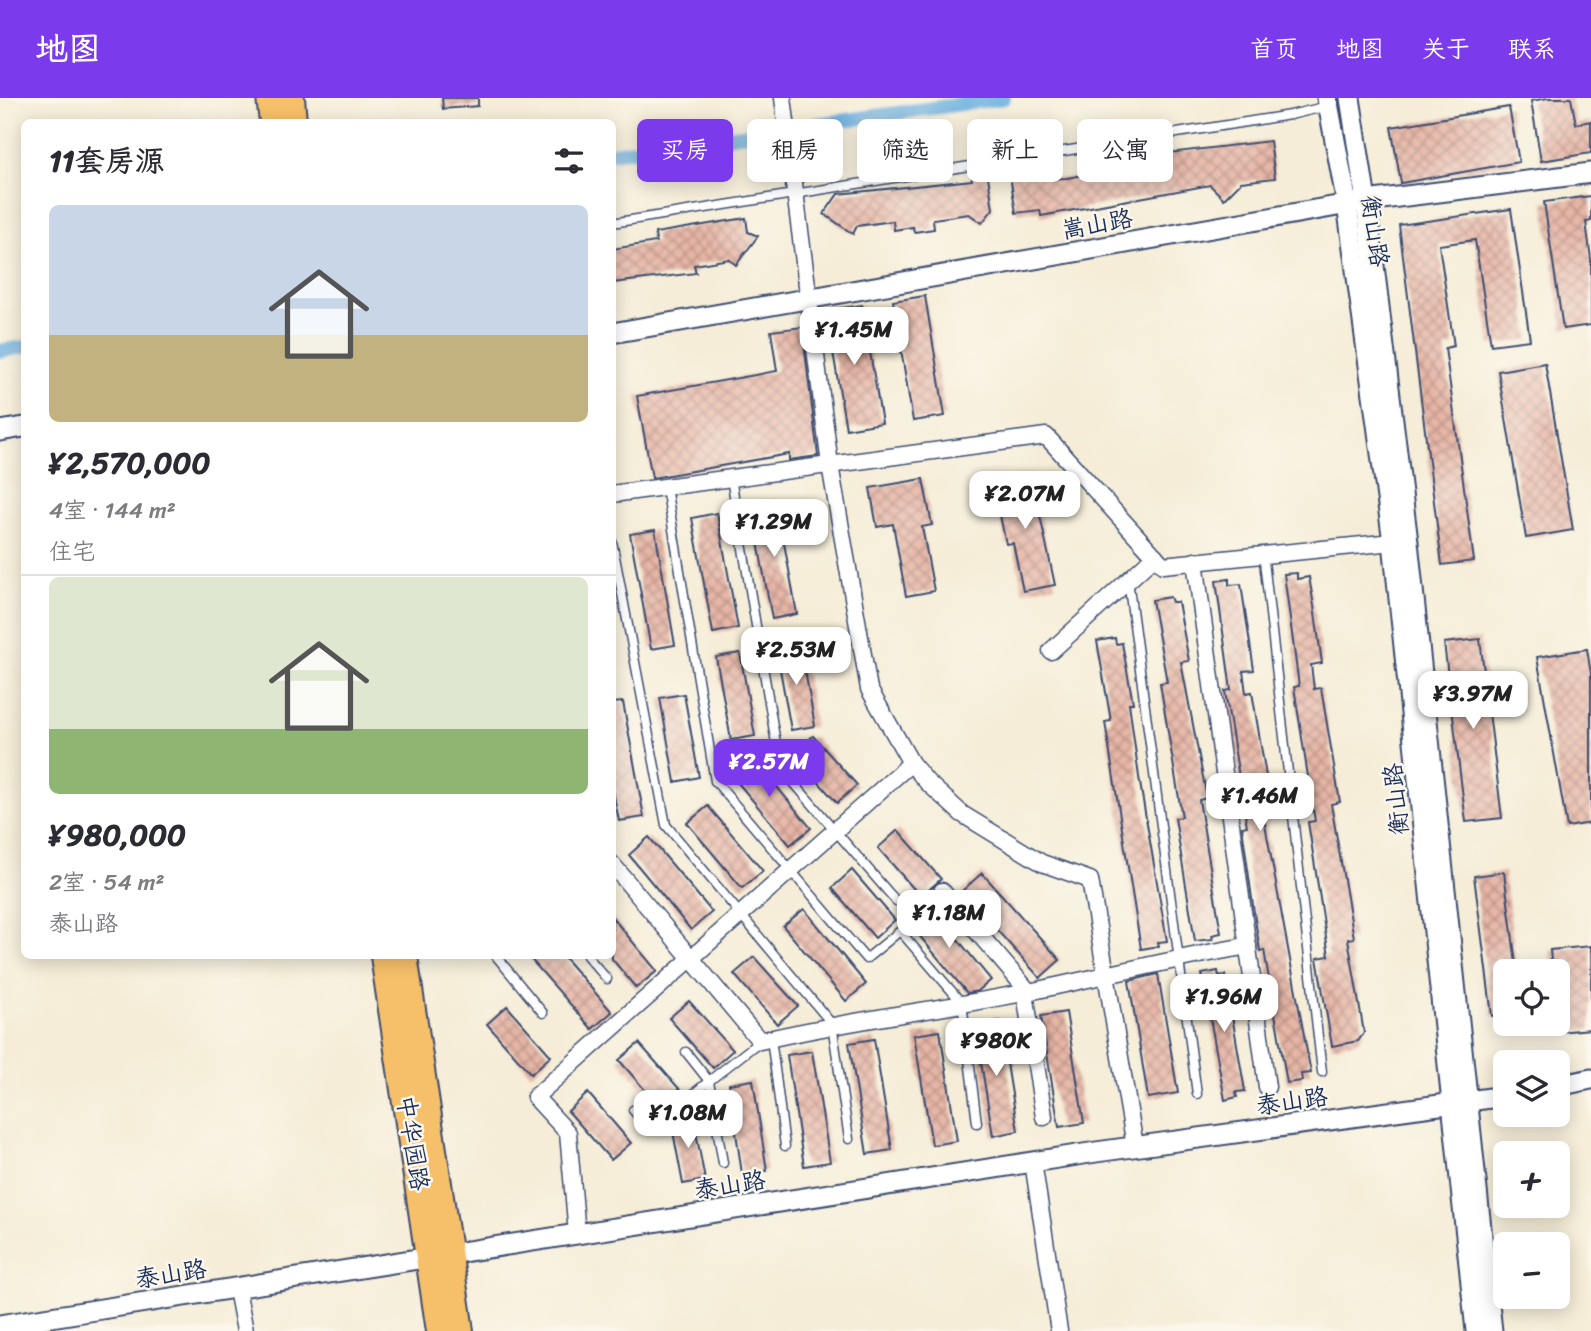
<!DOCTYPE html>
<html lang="zh">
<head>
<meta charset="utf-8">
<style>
	:root { --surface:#fff; --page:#f7f7f7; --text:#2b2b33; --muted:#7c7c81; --line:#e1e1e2; --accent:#7c3aed }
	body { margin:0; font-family:Sriracha,"LXGW WenKai TC",sans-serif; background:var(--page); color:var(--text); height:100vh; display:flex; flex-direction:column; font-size:26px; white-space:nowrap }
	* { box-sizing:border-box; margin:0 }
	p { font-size:23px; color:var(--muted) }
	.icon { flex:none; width:38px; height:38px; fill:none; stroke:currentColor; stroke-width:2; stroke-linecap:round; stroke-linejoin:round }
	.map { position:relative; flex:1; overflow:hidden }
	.panel { position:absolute; left:21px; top:21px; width:595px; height:840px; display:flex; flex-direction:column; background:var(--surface); border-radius:10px; box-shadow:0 4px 18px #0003 }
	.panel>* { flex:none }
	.banner { position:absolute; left:637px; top:21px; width:665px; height:63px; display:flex; gap:14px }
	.tools { position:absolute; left:1493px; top:861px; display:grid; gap:14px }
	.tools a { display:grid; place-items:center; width:77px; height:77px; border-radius:10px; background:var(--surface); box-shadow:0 4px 18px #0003; font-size:35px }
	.price { position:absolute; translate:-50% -60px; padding:0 16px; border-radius:14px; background:#fff; color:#222; font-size:23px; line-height:46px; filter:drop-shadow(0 2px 4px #0008) }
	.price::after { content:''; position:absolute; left:50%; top:42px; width:21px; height:16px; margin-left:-10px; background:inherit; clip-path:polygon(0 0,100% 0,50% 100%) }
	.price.on { background:var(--accent); color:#fff }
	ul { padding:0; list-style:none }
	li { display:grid; align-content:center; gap:14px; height:371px; padding:0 28px }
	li+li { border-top:2px solid var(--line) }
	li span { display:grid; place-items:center; height:217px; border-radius:10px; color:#555 }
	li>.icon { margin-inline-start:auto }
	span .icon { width:126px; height:126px; fill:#fffc; stroke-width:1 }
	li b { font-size:30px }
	h2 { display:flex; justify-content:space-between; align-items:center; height:84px; padding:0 28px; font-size:30px }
	.tag { padding:0 24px; border-radius:10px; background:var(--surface); box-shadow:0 4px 18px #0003; font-size:24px; line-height:63px }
	.tag.on { background:var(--accent); color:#fff }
	header { display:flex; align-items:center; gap:42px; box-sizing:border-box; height:98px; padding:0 35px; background:var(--accent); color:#fff }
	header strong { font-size:33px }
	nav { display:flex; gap:38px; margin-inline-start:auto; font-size:24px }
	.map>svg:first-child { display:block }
</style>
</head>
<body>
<header>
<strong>地图</strong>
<nav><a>首页</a><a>地图</a><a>关于</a><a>联系</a></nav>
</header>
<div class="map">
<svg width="1591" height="1233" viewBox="0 0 1591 1233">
	<defs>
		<pattern id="building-cross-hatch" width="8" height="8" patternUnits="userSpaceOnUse" patternTransform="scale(1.75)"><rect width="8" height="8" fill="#e7b6a6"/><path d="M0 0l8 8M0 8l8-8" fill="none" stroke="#ba948a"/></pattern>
	</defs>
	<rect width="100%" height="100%" fill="#fbf7ec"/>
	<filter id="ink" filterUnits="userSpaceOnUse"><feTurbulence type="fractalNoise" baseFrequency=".0143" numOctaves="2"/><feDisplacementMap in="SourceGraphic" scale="14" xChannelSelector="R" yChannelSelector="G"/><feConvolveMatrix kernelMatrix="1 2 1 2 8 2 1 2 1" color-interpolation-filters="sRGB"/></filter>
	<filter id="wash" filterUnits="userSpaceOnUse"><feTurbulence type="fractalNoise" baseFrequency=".00686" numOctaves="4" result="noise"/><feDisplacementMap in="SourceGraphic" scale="28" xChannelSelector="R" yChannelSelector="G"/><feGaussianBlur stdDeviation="1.57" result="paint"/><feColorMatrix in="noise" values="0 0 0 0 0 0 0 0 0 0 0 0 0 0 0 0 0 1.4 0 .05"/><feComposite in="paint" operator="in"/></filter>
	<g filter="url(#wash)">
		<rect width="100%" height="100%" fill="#f5edd7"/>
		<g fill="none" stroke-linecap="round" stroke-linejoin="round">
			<!-- canal -->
			<g stroke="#67adde" stroke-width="14">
				<polyline points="612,55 1004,0"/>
				<polyline points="0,253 24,249"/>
			</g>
		</g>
		<g id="blocks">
			<!-- building -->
			<g fill="url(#building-cross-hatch)">
				<polygon points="442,0 478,0 478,8 443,11"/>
				<polygon points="1548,0 1571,0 1576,26 1591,23 1591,55 1541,63 1531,3"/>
				<polygon points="1509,9 1519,64 1401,85 1391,29"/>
				<polygon points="1270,43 1275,80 1241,84 1224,101 1210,87 1041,118 1040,112 1016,115 1010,78 1046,72 1048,81 1067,80 1169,61 1168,55"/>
				<polygon points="987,72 993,111 982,125 969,116 933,121 934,131 914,134 913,129 894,132 893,123 857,128 853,136 824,116 838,96 972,82 971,74"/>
				<polygon points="1591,98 1591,123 1586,124 1591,161 1591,227 1563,231 1544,104"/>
				<polygon points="1511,111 1530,242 1491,247 1475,142 1439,147 1454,248 1445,250 1474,463 1442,467 1399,127"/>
				<polygon points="746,120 748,134 758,138 736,167 729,161 694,167 696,175 612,185 612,151 656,144 655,135"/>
				<polygon points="925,198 945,318 913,323 893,203"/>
				<polygon points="862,207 882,325 846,331 826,212"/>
				<polygon points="802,229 818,358 789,362 789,356 652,380 637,298 777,273 771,233"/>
				<polygon points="1545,265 1573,432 1526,440 1498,273"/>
				<polygon points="1031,376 1055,487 1023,493 1013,445 1006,446 993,384"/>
				<polygon points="923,381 932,427 922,429 934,493 906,498 893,426 877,429 870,390"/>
				<polygon points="776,401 797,516 772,521 751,406"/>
				<polygon points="717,415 738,530 713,535 692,420"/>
				<polygon points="655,432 675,547 651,551 630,436"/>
				<polygon points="1297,475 1297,481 1309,479 1314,508 1322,565 1311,567 1314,591 1321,590 1340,704 1331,706 1354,840 1348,841 1364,935 1358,943 1332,948 1317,860 1329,858 1308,724 1315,723 1294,589 1299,588 1284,476"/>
				<polygon points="1229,481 1229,487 1241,486 1254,572 1243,573 1246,595 1252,594 1271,708 1262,710 1311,975 1301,976 1302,983 1287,985 1264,852 1260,853 1254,815 1242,729 1247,728 1225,593 1231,592 1216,483"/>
				<polygon points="1170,499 1172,504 1178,504 1189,563 1181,564 1207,700 1199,702 1221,835 1212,837 1213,841 1195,843 1175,720 1182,719 1160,585 1167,584 1152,502"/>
				<polygon points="1115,540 1116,546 1122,545 1133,605 1129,605 1139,679 1167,843 1158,844 1159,848 1141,851 1105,624 1111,623 1097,543"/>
				<polygon points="1480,541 1502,720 1466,724 1444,545"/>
				<polygon points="800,545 815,628 791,632 776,549"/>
				<polygon points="1587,551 1591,576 1591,725 1567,729 1537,559"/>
				<polygon points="740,555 755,638 731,642 716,559"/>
				<polygon points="684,596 699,679 675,684 660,600"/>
				<polygon points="623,604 644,719 619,723 612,688 612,605"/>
				<polygon points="813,638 857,687 837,705 793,655"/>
				<polygon points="749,655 811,730 790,747 728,673"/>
				<polygon points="708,708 763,773 742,790 687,725"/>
				<polygon points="898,732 941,781 921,799 878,750"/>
				<polygon points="649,739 712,814 691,832 629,757"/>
				<polygon points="852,772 895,822 875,840 832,790"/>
				<polygon points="1504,774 1517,873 1505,873 1505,917 1492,918 1474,778"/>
				<polygon points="982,775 1060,862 1040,880 962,793"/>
				<polygon points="929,806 991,882 978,893 967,895 908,824"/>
				<polygon points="804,811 866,886 846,903 783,828"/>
				<polygon points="612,819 657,873 636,890 612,861"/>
				<polygon points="1591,848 1591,931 1558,934 1558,873 1552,873 1550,852"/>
				<polygon points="528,858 563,858 612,914 592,931"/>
				<polygon points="754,859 798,908 777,926 734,876"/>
				<polygon points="1218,873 1219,878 1225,877 1245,993 1236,994 1237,999 1225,1002 1202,876"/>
				<polygon points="1158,876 1178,995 1148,1000 1129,883"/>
				<polygon points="689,903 733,952 713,970 669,920"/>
				<polygon points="507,908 551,958 531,976 487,926"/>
				<polygon points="1066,914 1084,1025 1059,1029 1041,918"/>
				<polygon points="1000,923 1018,1033 993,1038 975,927"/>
				<polygon points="940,933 957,1043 932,1047 914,937"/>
				<polygon points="874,941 892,1052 867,1056 849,945"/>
				<polygon points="639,945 682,994 662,1012 619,962"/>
				<polygon points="812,953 830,1064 804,1068 787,957"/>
				<polygon points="753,982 767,1073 742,1076 729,986"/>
				<polygon points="588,995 631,1045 611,1062 568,1013"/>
				<polygon points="693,1018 705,1082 683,1086 671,1023"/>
			</g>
		</g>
	</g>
	<g filter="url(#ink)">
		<use href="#blocks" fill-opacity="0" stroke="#3c4c70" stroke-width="2"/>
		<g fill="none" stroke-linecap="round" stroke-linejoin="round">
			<!-- service casing -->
			<g stroke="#3c4c70" stroke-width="11">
				<g id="service">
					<polyline points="612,125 1290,17 1328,8"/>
					<polyline points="731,380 780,669 896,803"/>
					<polyline points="666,389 715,683 866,861 900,833 962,905 977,1025"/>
					<polyline points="612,443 666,727 832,926 849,1041"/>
					<polyline points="1263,454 1322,974"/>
					<polyline points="1128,482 1197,996"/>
					<polyline points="496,858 543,915"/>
					<polyline points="587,858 607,881"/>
					<polyline points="771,940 785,1048"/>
					<polyline points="686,954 709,983 760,943"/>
					<polyline points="633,1012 650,1031 709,983 723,1065"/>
				</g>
			</g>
			<!-- minor casing -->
			<g stroke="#3c4c70" stroke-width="19">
				<g id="minor">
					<polyline points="783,0 830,367 869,591 911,665 927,684 962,716 1042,765 1090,782 1135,1048"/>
					<polyline points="612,396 1046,338 1163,467 1393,444"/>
					<polyline points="1195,463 1267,989"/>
					<polyline points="1051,553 1155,458"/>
					<path d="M612,766L760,943C849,922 939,912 1028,894C1102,879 1174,860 1248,848"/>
					<polyline points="942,793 1029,894"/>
					<polyline points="1025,895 1044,1019"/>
					<polyline points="1033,1064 1059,1233"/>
					<polyline points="577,1136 568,1035 535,999 911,665"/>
					<polyline points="237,1191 245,1233"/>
				</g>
			</g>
			<!-- tertiary casing -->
			<g stroke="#3c4c70" stroke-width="23">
				<g id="tertiary">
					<polyline points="1327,0 1347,106 1393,444 1476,1233"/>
					<polyline points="1350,0 1366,103 1408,444 1492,1233"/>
					<polyline points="612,235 1366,103 1591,75"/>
					<polyline points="0,333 24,329"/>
					<polyline points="1558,988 1591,981"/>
					<polyline points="0,1227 1096,1054 1505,998"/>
				</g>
			</g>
			<!-- primary casing -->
			<g stroke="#3c4c70" stroke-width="30">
				<g id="primary">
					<polyline points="270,0 273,24"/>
					<polyline points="291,0 293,24"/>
					<polyline points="384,858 440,1233"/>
					<polyline points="404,858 460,1233"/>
				</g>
			</g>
			<!-- service -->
			<use href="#service" stroke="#fff" stroke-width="8"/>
			<!-- minor -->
			<use href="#minor" stroke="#fff" stroke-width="16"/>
			<!-- tertiary -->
			<use href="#tertiary" stroke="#fff" stroke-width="19"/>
			<!-- primary -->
			<use href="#primary" stroke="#f6c06b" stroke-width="26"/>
		</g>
	</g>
	<g text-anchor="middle" stroke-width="5" stroke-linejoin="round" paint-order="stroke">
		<!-- street labels -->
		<g font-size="24" fill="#1b2f5e" stroke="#fbf7ec">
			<text transform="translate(1097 126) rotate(-10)" y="8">嵩山路</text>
			<text transform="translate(1375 133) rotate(82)" y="8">衡山路</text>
			<text transform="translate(1396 701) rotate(-96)" y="8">衡山路</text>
			<text transform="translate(1292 1003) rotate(-8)" y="8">泰山路</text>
			<text transform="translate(413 1045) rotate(81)" y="8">中华园路</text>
			<text transform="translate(730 1087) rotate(-9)" y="8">泰山路</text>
			<text transform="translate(171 1176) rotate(-9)" y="8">泰山路</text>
		</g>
	</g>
</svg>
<div class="tools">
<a><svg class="icon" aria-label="locate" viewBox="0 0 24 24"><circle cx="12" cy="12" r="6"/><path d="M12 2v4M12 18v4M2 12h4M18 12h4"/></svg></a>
<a><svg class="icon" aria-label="layers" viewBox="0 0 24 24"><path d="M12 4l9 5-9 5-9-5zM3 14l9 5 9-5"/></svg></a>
<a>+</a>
<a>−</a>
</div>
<b class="price" style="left:854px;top:269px">¥1.45M</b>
<b class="price" style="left:1025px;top:433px">¥2.07M</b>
<b class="price" style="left:774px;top:461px">¥1.29M</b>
<b class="price" style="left:796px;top:589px">¥2.53M</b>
<b class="price" style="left:1473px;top:633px">¥3.97M</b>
<b class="price on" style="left:769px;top:701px">¥2.57M</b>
<b class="price" style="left:1260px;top:735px">¥1.46M</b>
<b class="price" style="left:949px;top:852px">¥1.18M</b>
<b class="price" style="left:1224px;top:936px">¥1.96M</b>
<b class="price" style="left:996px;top:980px">¥980K</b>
<b class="price" style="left:688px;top:1052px">¥1.08M</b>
<div class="banner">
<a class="tag on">买房</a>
<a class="tag">租房</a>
<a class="tag">筛选</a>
<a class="tag">新上</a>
<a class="tag">公寓</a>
</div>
<section class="panel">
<h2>11套房源<svg class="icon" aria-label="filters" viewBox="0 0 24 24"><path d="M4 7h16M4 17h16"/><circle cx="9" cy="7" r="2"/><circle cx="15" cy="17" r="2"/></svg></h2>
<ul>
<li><span style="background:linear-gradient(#c9d6e8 60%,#c2b280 0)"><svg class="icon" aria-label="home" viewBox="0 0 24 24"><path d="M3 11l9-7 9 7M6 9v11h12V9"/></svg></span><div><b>¥2,570,000</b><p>4室 · 144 m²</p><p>住宅</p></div></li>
<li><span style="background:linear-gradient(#dfe7d0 70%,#8fb573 0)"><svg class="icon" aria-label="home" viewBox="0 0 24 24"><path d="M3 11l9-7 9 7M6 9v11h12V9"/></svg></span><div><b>¥980,000</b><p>2室 · 54 m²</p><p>泰山路</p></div></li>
</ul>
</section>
</div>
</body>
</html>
